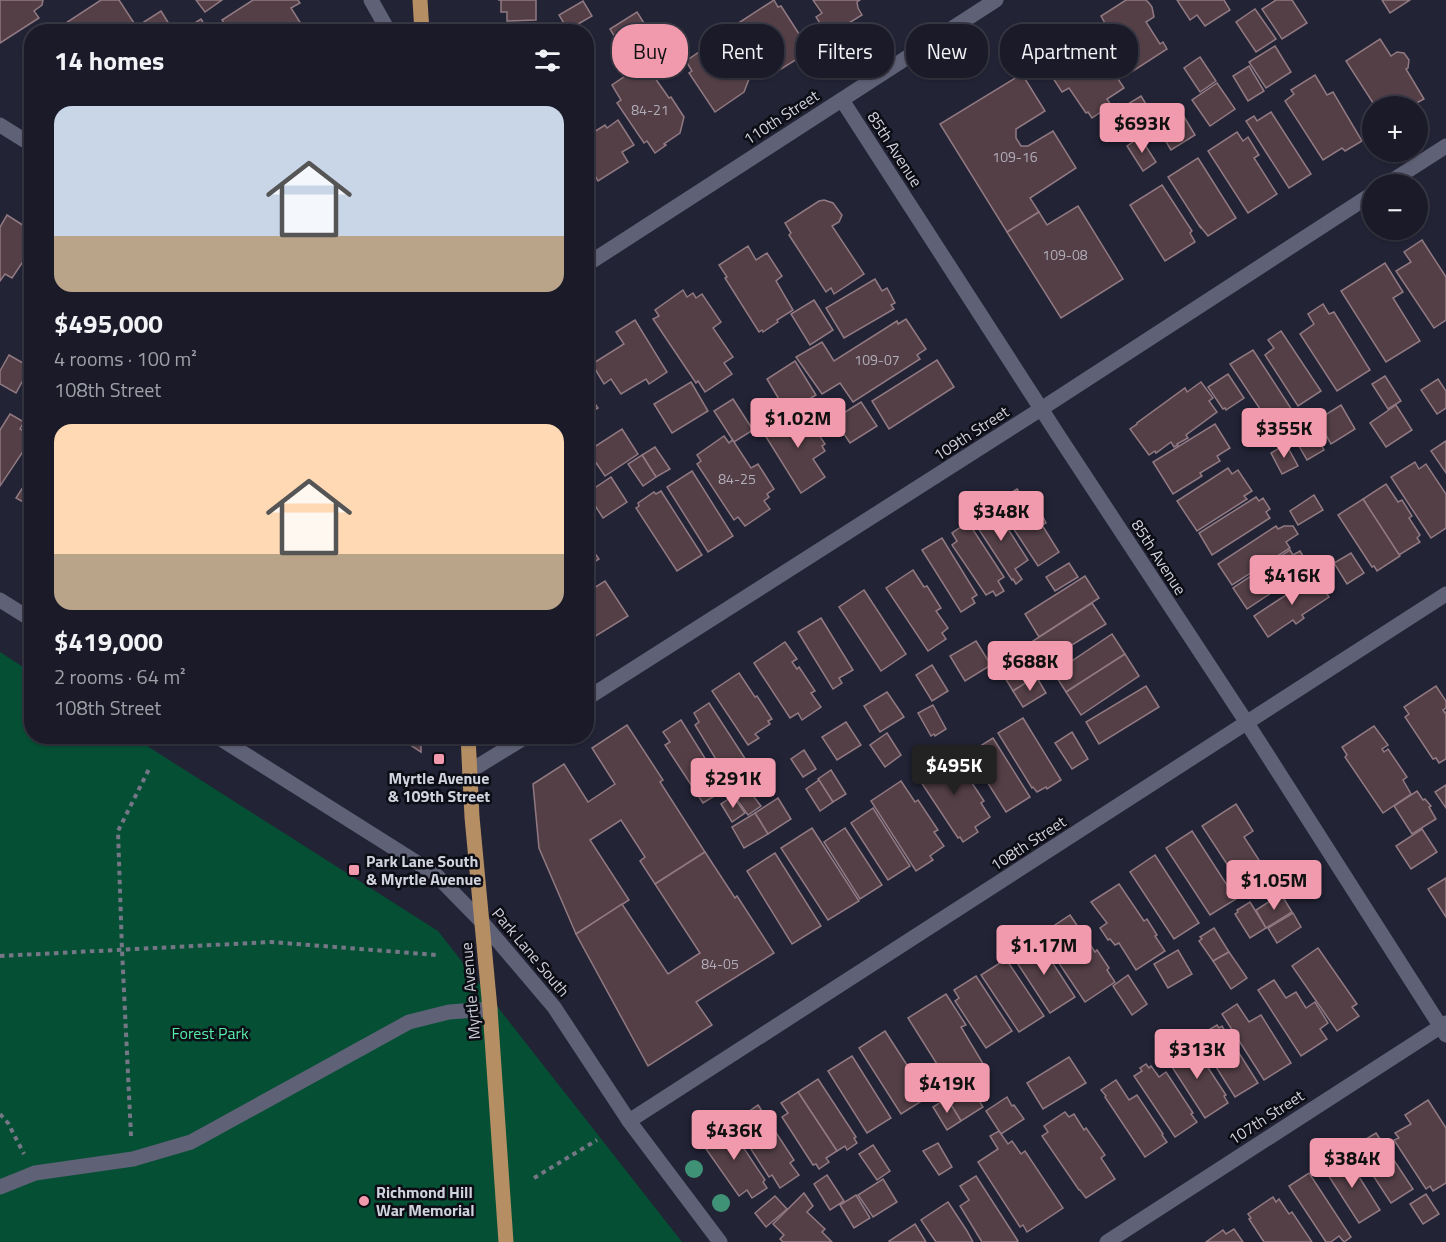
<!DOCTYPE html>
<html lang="en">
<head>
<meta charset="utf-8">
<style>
	:root { --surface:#1a1a28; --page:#232330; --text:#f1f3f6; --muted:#9fa1a8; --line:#383845; --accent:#f29aad }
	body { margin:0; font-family:"Titillium Web",sans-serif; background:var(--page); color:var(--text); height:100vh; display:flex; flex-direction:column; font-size:22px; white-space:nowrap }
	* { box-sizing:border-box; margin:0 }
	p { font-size:20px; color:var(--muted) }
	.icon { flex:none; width:33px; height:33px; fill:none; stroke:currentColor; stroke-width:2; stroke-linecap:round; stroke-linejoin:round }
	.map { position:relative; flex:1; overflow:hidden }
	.details { position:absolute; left:24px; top:24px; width:570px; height:720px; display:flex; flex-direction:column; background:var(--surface); border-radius:24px; box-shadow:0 2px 4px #0004,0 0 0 2px var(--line) }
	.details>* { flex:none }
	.hud { position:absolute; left:612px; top:24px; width:570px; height:54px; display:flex; gap:12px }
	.buttons { position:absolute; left:1362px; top:96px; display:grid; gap:12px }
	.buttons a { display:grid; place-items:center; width:66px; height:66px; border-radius:50%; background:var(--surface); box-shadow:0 2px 4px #0004,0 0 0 2px var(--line); font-size:30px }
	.price { position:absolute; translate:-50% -51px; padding:0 14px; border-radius:6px; background:var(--accent); color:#111; font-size:20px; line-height:39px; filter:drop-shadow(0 2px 3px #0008) }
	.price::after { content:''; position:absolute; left:50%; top:36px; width:18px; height:14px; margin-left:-9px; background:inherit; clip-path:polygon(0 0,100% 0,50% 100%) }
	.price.active { background:#222; color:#fff }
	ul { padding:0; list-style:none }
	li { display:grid; align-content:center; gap:12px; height:318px; padding:0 30px }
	li span { display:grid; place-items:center; height:186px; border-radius:18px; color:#555 }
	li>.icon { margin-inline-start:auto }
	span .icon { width:108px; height:108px; fill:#fffc; stroke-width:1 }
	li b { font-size:26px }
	h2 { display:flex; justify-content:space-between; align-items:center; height:72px; padding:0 30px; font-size:26px }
	.chip { padding:0 21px; border-radius:24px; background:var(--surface); box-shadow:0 2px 4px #0004,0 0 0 2px var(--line); font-size:21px; line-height:54px }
	.chip.active { background:var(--accent); color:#111 }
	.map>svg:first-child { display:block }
</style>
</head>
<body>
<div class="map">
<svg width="1446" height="1242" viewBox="0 0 1446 1242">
	<rect width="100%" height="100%" fill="#222335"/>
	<!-- green -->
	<polygon fill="#055034" points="0,652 31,672 32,736 133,737 438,931 682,1242 0,1242"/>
	<!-- building -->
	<g fill="#543f47" stroke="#917982" stroke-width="1.5">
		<polygon points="0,0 43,0 42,5 34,11 39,18 0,43"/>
		<polygon points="101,0 119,0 136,26 127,32 52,32"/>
		<polygon points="196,0 222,0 205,12"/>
		<polygon points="253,0 298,0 300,3 291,8 303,27 296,32 230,32 222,20"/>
		<polygon points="498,0 536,0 536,20 507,21 507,12 501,12 501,0"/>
		<polygon points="774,0 778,7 781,6 801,37 805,35 810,43 805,47 808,52 778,71 774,64 772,65 766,56 764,57 740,22"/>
		<polygon points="813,0 860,0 857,2 858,8 862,15 828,36 816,17 822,13"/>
		<polygon points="1126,0 1146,0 1149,3 1152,7 1154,17 1146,22 1160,44 1163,42 1167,49 1130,73 1113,46 1118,43 1112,33 1109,35 1103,27 1106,25 1101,16"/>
		<polygon points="1177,0 1224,0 1230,10 1205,26 1197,15 1190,20"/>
		<polygon points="1276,0 1292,0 1307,23 1282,39 1262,9"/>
		<polygon points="1382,0 1410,0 1390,13"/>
		<polygon points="583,1 592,16 568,30 559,15"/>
		<polygon points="1255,9 1276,39 1256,52 1236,22"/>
		<polygon points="161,11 174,32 139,32 136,27"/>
		<polygon points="637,12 654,39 626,56 610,29"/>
		<polygon points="201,19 209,32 182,32 182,31"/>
		<polygon points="1069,31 1075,41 1088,33 1124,88 1107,99 1111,105 1092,118 1088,112 1086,113 1069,88 1062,92 1051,75 1059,69 1044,47"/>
		<polygon points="1380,39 1391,56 1397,52 1404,53 1409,60 1408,68 1406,69 1424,99 1411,106 1375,106 1346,61"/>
		<polygon points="715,41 719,47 725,43 749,79 744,92 715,112 689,73 692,71 686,61"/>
		<polygon points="1275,46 1291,72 1266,88 1249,62"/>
		<polygon points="1200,57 1216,81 1200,92 1184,68"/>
		<polygon points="643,64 653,79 655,78 669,98 671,97 684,117 680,133 664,144 666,145 655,153 647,141 644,143 617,103 621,100 612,85"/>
		<polygon points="1249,66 1264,91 1248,101 1233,76"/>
		<polygon points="1022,74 1045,111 1016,129 1016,138 1021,146 1028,146 1053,131 1076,168 1030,198 1039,212 1007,232 940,124"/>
		<polygon points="1315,75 1327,95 1333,92 1362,141 1345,151 1342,148 1323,160 1285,101 1294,94 1291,90"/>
		<polygon points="1217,83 1235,109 1210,126 1192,100"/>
		<polygon points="1141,96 1157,122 1140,133 1123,107"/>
		<polygon points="1180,110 1195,135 1171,150 1156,125"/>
		<polygon points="1271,112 1311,174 1289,188 1246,121 1254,116 1257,121"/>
		<polygon points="618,120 634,145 622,152 628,162 598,181 593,172 586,176 586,137 605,125 607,128"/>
		<polygon points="1237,132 1243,141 1248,137 1259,155 1254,158 1277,194 1248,213 1208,151"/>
		<polygon points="1140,137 1156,162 1143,171 1127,146"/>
		<polygon points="1198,158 1236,218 1208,236 1200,226 1200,227 1168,177"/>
		<polygon points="1162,185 1192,231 1190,233 1195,242 1165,261 1130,205"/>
		<polygon points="824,200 833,203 842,215 839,222 832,226 864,274 834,294 831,288 826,292 789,235 791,233 785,223 819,201"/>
		<polygon points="1078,206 1123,279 1061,318 1007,232 1039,212 1047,225"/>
		<polygon points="7,215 32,231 32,248 12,278 5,274 0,281 0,227"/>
		<polygon points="1422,240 1446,277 1446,320 1434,328 1396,271 1411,262 1404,252"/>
		<polygon points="748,246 756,260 767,253 782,276 776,281 793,310 777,320 778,322 763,332 762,330 759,332 725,278 727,277 719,265"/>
		<polygon points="1385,263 1403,292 1393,298 1420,341 1386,362 1341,291"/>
		<polygon points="875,279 882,291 887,288 895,303 891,305 894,309 844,338 826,308"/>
		<polygon points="683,290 687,297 693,293 696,298 702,294 721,322 713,328 733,357 724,363 732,374 705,392 698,381 696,383 653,319 659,316 655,310"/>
		<polygon points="814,300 833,330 810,345 791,314"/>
		<polygon points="1323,304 1329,314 1334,312 1370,370 1337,391 1300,334 1314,324 1308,314"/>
		<polygon points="906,319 926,349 917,355 920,359 853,402 840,383 822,394 796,357 822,342 834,361 897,321 898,324"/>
		<polygon points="635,320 667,372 649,384 646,379 621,394 611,379 604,384 592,364 624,344 616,332"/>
		<polygon points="1281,331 1321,391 1298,406 1265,355 1274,348 1268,340"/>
		<polygon points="1253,350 1292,410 1270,424 1230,364"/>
		<polygon points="9,355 30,367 16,393 0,384 0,371"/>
		<polygon points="937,360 954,387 889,429 872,401"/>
		<polygon points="795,361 816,395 787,413 767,379"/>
		<polygon points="1228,374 1244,398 1226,410 1225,408 1223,409 1208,387"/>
		<polygon points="1385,376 1401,401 1388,409 1372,384"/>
		<polygon points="1438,379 1446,391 1446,408 1437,414 1421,390"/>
		<polygon points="691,382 708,411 672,433 654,404"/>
		<polygon points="1201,382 1213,398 1209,401 1217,412 1186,435 1188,438 1177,444 1178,445 1174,447 1171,442 1156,453 1155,451 1149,455 1130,429 1137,424 1137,423 1185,388 1187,392"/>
		<polygon points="586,391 598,408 586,415"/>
		<polygon points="733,399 753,430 734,442 714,411"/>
		<polygon points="861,402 877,426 850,443 834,419"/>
		<polygon points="1341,405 1355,429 1331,444 1317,420"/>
		<polygon points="1396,405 1412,430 1386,447 1370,423"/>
		<polygon points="801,408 825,444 822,446 825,451 813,459 825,477 801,493 763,432"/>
		<polygon points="10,414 24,422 20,429 32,436 32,438 0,486 0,430"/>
		<polygon points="1215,424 1230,448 1217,456 1220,461 1200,473 1202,476 1173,494 1153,462"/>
		<polygon points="622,429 638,454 605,476 588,451"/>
		<polygon points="1313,429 1324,450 1307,460 1295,439"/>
		<polygon points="724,436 729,443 732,440 734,442 751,468 758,464 774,489 767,494 769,497 764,501 770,509 745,526 738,517 734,520 697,464 701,461 697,455"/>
		<polygon points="1446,441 1446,473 1431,451"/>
		<polygon points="1286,444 1298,466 1282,474 1271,453"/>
		<polygon points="655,447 670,469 656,477 642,455"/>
		<polygon points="642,455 656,477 643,486 628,464"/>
		<polygon points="1415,462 1419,469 1426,464 1446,494 1446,528 1431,538 1391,477"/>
		<polygon points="1228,468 1232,474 1238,470 1252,491 1244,496 1247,499 1197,531 1177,501"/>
		<polygon points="692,471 733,536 708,552 667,487"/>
		<polygon points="32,473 32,507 16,498"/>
		<polygon points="611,477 627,502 603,518 587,493"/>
		<polygon points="1386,484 1398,502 1402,500 1412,516 1409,518 1420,535 1417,538 1420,542 1399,555 1363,499"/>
		<polygon points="1017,489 1036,517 1041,513 1046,523 1042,525 1059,552 1038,566 996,502"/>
		<polygon points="661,491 702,555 677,571 636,508 639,506 638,503 654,492 656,494"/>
		<polygon points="1314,495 1323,510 1298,525 1290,511"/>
		<polygon points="1256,497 1259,501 1263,498 1270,509 1266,512 1270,518 1212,555 1199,533"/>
		<polygon points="1363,499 1400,556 1377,571 1374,566 1372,567 1338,515"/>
		<polygon points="994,505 1000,514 999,515 1028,560 1015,569 1022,579 1016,584 1013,579 1012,580 972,519"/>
		<polygon points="968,522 1004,577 998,581 1004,591 996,596 993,591 986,595 952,545 957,541 952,533"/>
		<polygon points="1276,526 1278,529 1284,526 1293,526 1298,534 1286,542 1290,548 1232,585 1218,564"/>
		<polygon points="942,538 977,595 972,598 975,603 961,612 922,550"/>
		<polygon points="586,541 599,559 586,567"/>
		<polygon points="1290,550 1293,555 1300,551 1306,561 1300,565 1304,571 1247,609 1233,588"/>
		<polygon points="1351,553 1364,573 1347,584 1334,563"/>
		<polygon points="1069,563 1078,577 1055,591 1046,577"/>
		<polygon points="913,570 924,587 927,586 941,608 936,611 948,628 942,633 946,639 928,651 886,588"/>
		<polygon points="1319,575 1322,580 1319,582 1329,597 1302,615 1304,618 1296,624 1293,620 1268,637 1254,616 1315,576 1316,577"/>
		<polygon points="1085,576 1099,598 1039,637 1025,614"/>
		<polygon points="605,581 628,616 586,642 586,593"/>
		<polygon points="864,590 906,654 881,671 839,607"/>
		<polygon points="1092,603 1106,624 1046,661 1033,641"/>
		<polygon points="821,618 853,670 839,678 842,683 833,689 798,632"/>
		<polygon points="1112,634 1125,654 1066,692 1054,673"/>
		<polygon points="976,641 991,665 965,681 950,656"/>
		<polygon points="785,642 797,659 792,662 797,669 799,667 815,691 811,693 821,707 802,720 798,713 790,718 754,663"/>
		<polygon points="1125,654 1139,676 1081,715 1066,692"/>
		<polygon points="1024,659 1036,676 1013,691 1002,673"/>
		<polygon points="932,665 948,691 932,701 916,675"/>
		<polygon points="739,673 755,697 757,696 772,719 768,721 770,724 755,734 759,738 748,745 712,691"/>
		<polygon points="1036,676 1046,693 1023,707 1013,691"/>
		<polygon points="1146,686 1159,707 1099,744 1086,722"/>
		<polygon points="1436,686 1446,701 1446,708 1443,710 1445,713 1446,712 1446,759 1439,763 1436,758 1433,759 1405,717 1409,714 1404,707"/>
		<polygon points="887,692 904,717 880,732 864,706"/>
		<polygon points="709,703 746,760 725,774 695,725 699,722 694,713"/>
		<polygon points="933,705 946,729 935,736 934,734 931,736 918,713"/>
		<polygon points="1023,718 1061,780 1047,789 1046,787 1037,792 1033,787 1032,788 998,733"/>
		<polygon points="681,720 718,779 714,781 721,792 703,803 665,745 670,742 663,732"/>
		<polygon points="846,722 861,745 837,760 822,737"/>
		<polygon points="627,725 663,780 660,782 705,852 655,884 640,861 645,857 621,820 590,840 629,900 576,934 539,848 533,784 564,764 588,802 615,784 592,748"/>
		<polygon points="1374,726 1388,745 1382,749 1384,752 1388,749 1407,777 1403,780 1411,794 1383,813 1345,757 1347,755 1342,747"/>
		<polygon points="1072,732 1088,759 1072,769 1055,743"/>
		<polygon points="887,733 901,755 885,767 870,745"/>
		<polygon points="397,736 421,736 421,752"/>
		<polygon points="993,738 1030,797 1006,812 969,753"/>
		<polygon points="804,750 816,769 803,777 791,759"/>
		<polygon points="947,752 960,773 964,771 984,801 981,803 990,817 975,827 978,832 963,842 960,837 958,838 915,773"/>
		<polygon points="831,770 846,794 833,802 818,779"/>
		<polygon points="819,780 833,802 820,811 806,789"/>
		<polygon points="901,781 915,802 918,800 938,830 934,832 944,846 930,856 933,860 916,871 871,801"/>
		<polygon points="1446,785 1446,808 1435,792"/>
		<polygon points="747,788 761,806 748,815 735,797"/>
		<polygon points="1417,791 1423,800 1425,799 1431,806 1429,807 1436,819 1412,834 1394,806"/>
		<polygon points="733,796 745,813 732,822 721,804"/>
		<polygon points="778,798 791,819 768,834 755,813"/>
		<polygon points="1236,804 1253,831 1244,837 1270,877 1246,893 1202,826"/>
		<polygon points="873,808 910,866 888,880 851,823"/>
		<polygon points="755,813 768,834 744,848 732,827"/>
		<polygon points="812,828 859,901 828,920 781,848"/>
		<polygon points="845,828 882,885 860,899 824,842"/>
		<polygon points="1422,829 1437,852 1411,869 1396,846"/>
		<polygon points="1192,831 1236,899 1210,915 1166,848"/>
		<polygon points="705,852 735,898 737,896 774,953 696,1002 712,1025 648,1066 576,934 622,904 668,974 700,953 655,884"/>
		<polygon points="775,853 821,926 792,944 747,871"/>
		<polygon points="1155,855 1199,923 1174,939 1130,872"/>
		<polygon points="1446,878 1446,917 1428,889"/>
		<polygon points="1119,884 1144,921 1147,919 1157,935 1155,936 1165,951 1136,970 1119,943 1115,945 1110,939 1108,940 1100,928 1107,923 1091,902"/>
		<polygon points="1281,894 1292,912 1266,928 1256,910"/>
		<polygon points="1250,902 1266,928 1250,938 1235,914 1238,912 1237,910"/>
		<polygon points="1293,913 1301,927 1277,943 1268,928"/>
		<polygon points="1070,915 1095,952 1097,950 1109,968 1107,970 1115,982 1085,1002 1040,935"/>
		<polygon points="1214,928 1229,952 1213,961 1199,941 1202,939 1200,937"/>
		<polygon points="1037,939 1075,997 1050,1013 1012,955"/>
		<polygon points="1318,948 1357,1004 1352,1007 1359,1016 1337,1031 1292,966"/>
		<polygon points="1178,950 1192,974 1168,988 1154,964"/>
		<polygon points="1229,952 1247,978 1231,989 1213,961"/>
		<polygon points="1006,959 1044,1016 1019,1032 981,975"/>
		<polygon points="1128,975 1147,1004 1132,1015 1113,986"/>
		<polygon points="976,976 1012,1031 986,1048 955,1001 959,998 954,990"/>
		<polygon points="1274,980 1286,998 1296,992 1306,1008 1315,1002 1328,1023 1320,1029 1327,1039 1301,1056 1258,990"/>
		<polygon points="946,994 966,1025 961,1027 985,1067 952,1088 908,1018"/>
		<polygon points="1237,1004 1249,1022 1261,1015 1291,1063 1264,1080 1222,1014"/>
		<polygon points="1217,1025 1219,1028 1222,1026 1258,1083 1235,1097 1197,1037"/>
		<polygon points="885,1031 916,1079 924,1081 928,1088 928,1097 901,1114 859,1048"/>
		<polygon points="1180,1043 1189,1057 1197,1051 1226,1095 1224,1096 1228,1103 1205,1118 1163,1053"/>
		<polygon points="852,1056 891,1118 867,1133 828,1071"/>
		<polygon points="1069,1057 1086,1083 1043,1109 1027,1083"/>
		<polygon points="1146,1064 1149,1068 1151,1066 1159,1077 1166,1072 1193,1113 1191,1114 1197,1122 1175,1137 1134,1076 1142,1071 1140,1068"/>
		<polygon points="818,1079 856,1137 854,1138 857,1143 847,1150 845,1146 837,1151 798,1092"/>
		<polygon points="1116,1080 1129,1100 1137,1095 1163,1134 1162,1135 1167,1142 1145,1157 1105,1097 1106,1096 1101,1090"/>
		<polygon points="970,1086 983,1107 961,1121 948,1100"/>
		<polygon points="798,1092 837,1151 826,1158 829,1162 819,1169 816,1164 813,1165 782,1117 788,1113 781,1103"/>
		<polygon points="1007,1097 1012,1106 1014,1105 1024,1119 1001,1134 986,1111"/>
		<polygon points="947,1098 961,1121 947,1130 933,1107"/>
		<polygon points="1428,1100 1446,1128 1446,1183 1433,1191 1430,1186 1426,1189 1394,1140 1399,1138 1395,1133 1411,1124 1405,1115"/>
		<polygon points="758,1105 794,1160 790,1163 799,1175 780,1188 772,1175 769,1177 738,1129 746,1124 741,1117"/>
		<polygon points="1065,1112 1069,1117 1074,1114 1084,1130 1086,1128 1105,1155 1101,1158 1115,1179 1086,1198 1080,1190 1079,1190 1042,1136 1048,1132 1044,1126"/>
		<polygon points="725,1120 765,1180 763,1182 767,1188 752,1198 747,1190 739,1196 706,1149 709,1148 701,1137"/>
		<polygon points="999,1131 1008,1144 1012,1141 1021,1154 1025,1151 1063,1208 1027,1232 1023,1225 1020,1227 978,1162 998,1149 990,1136"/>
		<polygon points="1376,1133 1413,1189 1391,1203 1359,1154 1366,1149 1361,1142"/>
		<polygon points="938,1143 952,1167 939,1175 923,1151"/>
		<polygon points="873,1145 890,1171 877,1180 859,1154"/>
		<polygon points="1344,1153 1380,1210 1359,1223 1328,1175 1334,1171 1329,1163"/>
		<polygon points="1309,1173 1351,1237 1344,1242 1339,1236 1331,1242 1326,1242 1289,1186"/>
		<polygon points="827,1175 844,1201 830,1210 814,1184"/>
		<polygon points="976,1176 1018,1241 1016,1242 982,1242 960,1206 969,1200 960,1186"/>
		<polygon points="883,1179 897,1202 873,1217 858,1195"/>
		<polygon points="804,1193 813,1206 807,1212 825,1229 822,1232 832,1242 783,1242 780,1239 784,1235 773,1224"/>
		<polygon points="1426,1194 1439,1214 1423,1224 1410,1204"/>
		<polygon points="856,1195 870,1218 854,1228 840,1205"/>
		<polygon points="775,1196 787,1209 766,1227 755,1213"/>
		<polygon points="1273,1197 1276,1202 1279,1199 1289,1214 1292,1212 1312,1242 1264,1242 1249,1219 1251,1218 1248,1214"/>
		<polygon points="948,1202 967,1231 973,1242 936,1242 921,1220"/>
		<polygon points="915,1224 926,1242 890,1242 889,1241"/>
		<polygon points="1234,1229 1243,1242 1206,1242 1223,1230 1226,1234"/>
	</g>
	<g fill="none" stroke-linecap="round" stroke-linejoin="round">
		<!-- path -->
		<g stroke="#767786" stroke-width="4" stroke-dasharray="4.5 4.5" stroke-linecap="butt">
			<polyline points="0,956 271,942 437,955"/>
			<polyline points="0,1114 8,1123 24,1154"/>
			<polyline points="131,1136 122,950 118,831 149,769"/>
			<polyline points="534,1178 597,1140"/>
		</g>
		<!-- minor -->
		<g stroke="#5f6176" stroke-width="15">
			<polyline points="371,0 389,32"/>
			<polyline points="842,100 1058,435 1247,723 1446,1035"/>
			<polyline points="0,125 32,145"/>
			<polyline points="1387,184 1446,146"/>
			<polyline points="586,265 996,0"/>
			<polyline points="0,600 32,620"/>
			<polyline points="586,699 1041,409 1372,194"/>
			<polyline points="216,736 435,874 482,922 554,1007 629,1121 720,1242"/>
			<polyline points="470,771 527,736"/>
			<polyline points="629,1121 1446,594"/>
			<polyline points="0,1187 35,1173 133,1159 191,1142 409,1022 449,1012 490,1009"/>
			<polyline points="1107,1242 1446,1023"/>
		</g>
		<!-- major -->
		<g stroke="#b58f63" stroke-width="15">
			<polyline points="420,0 422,32"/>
			<polyline points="468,736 472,817 490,1009 506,1242"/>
		</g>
	</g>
	<!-- trees -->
	<g fill="#3f9275">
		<circle cx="694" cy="1169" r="9"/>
		<circle cx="721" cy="1203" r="9"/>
	</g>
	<!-- markers -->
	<g fill="#f29aad" stroke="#0d0d15" stroke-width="2">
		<rect x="433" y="753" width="12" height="12" rx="3"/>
		<rect x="348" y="864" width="12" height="12" rx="3"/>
		<circle cx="364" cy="1201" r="6"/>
	</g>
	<g text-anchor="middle" stroke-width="5" stroke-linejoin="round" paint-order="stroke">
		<!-- number labels -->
		<g font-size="14" fill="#b1adb8">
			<text x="650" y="115">84-21</text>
			<text x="1015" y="162">109-16</text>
			<text x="1065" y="260">109-08</text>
			<text x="877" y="365">109-07</text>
			<text x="737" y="484">84-25</text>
			<text x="720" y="969">84-05</text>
		</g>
		<!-- street labels -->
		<g font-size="16" fill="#d0d2de" stroke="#0d0d15">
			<text transform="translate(781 117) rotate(-33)" y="6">110th Street</text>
			<text transform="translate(895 149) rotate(57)" y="6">85th Avenue</text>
			<text transform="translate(971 433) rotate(-33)" y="6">109th Street</text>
			<text transform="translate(1159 557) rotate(57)" y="6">85th Avenue</text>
			<text transform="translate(1028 843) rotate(-33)" y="6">108th Street</text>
			<text transform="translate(531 952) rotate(50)" y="6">Park Lane South</text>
			<text transform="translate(470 991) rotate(-95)" y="6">Myrtle Avenue</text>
			<text transform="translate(1266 1117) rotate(-33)" y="6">107th Street</text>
		</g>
		<!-- poi labels -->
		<g font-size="16" font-weight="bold" fill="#d0d2de" stroke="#0d0d15" text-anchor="start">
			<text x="439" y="784" text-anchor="middle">Myrtle Avenue<tspan x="439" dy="18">&amp; 109th Street</tspan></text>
			<text x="366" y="867">Park Lane South<tspan x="366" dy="18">&amp; Myrtle Avenue</tspan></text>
			<text x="376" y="1198">Richmond Hill<tspan x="376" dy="18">War Memorial</tspan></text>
		</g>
		<!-- park labels -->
		<g font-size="16" fill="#56eda9" stroke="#0d0d15">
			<text x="210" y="1039">Forest Park</text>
		</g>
	</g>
</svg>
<div class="buttons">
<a>+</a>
<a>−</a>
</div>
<b class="price" style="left:1142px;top:154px">$693K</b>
<b class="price" style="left:798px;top:449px">$1.02M</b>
<b class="price" style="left:1284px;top:459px">$355K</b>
<b class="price" style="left:1001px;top:542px">$348K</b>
<b class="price" style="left:1292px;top:606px">$416K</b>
<b class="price" style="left:1030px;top:692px">$688K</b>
<b class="price active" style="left:954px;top:796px">$495K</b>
<b class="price" style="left:733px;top:809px">$291K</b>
<b class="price" style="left:1274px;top:911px">$1.05M</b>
<b class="price" style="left:1044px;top:976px">$1.17M</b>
<b class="price" style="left:1197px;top:1080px">$313K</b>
<b class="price" style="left:947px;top:1114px">$419K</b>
<b class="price" style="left:734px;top:1161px">$436K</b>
<b class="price" style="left:1352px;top:1189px">$384K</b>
<div class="hud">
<a class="chip active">Buy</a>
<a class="chip">Rent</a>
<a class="chip">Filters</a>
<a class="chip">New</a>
<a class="chip">Apartment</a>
</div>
<section class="details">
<h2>14 homes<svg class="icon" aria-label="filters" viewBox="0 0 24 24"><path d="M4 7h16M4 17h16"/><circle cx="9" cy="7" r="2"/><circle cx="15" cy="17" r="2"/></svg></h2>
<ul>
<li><span style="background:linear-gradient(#c9d6e8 70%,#b9a48a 0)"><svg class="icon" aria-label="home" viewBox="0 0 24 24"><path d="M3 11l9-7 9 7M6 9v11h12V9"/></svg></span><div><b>$495,000</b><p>4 rooms · 100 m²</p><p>108th Street</p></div></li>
<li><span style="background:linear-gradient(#ffd9b3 70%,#b9a48a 0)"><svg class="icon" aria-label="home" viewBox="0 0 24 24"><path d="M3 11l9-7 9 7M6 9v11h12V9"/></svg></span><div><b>$419,000</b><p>2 rooms · 64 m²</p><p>108th Street</p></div></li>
</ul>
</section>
</div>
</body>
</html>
